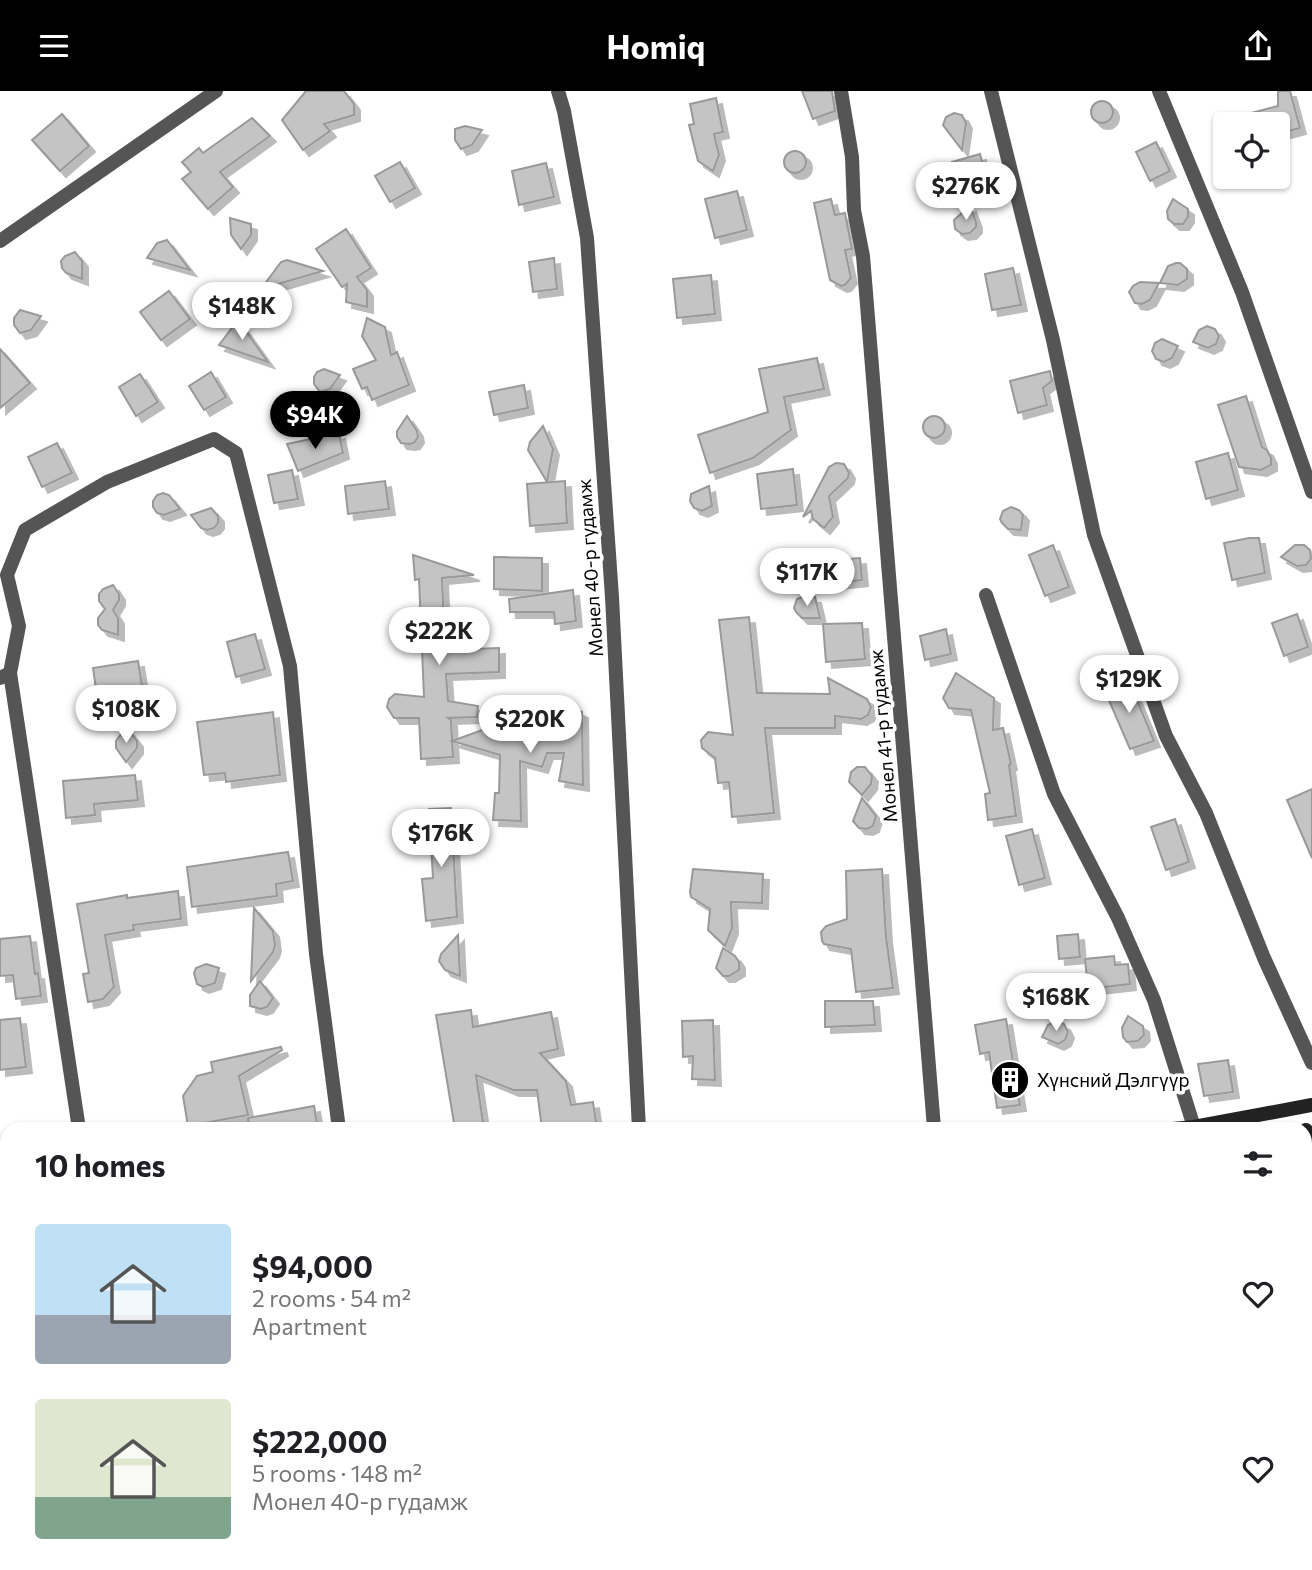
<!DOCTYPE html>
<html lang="en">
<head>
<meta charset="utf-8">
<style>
	:root { --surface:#fff; --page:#f6f6f6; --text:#202124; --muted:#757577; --accent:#000 }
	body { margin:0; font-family:Commissioner,sans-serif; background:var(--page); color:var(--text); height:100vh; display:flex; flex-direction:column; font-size:26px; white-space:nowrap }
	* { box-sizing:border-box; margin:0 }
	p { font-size:23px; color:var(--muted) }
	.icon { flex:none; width:38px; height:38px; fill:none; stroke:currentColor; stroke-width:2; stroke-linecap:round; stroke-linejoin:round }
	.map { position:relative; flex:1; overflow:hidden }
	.panel { position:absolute; left:0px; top:1031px; width:1312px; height:450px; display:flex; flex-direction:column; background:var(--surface); border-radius:21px 21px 0 0; box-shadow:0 2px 5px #0004 }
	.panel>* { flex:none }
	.controls { position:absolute; left:1213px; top:21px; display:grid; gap:14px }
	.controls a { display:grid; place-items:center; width:77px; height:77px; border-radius:7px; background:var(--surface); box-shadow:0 2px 5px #0004; font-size:35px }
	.price { position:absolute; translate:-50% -60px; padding:0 16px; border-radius:24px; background:#fff; color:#222; font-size:23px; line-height:46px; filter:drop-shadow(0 2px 4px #0008) }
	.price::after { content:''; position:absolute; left:50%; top:42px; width:21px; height:16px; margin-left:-10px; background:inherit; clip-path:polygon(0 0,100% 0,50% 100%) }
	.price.on { background:var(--accent); color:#fff }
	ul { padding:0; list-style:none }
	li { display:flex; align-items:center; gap:21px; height:175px; padding:0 35px }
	li span { display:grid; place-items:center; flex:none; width:196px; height:140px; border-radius:7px; color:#555 }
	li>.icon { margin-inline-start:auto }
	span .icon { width:84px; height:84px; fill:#fffc; stroke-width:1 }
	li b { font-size:30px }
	h2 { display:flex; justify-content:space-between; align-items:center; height:84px; padding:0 35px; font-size:30px }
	header { display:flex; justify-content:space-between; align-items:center; height:91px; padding:0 35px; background:var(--accent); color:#fff; font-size:32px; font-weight:700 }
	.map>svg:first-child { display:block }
</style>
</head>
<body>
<header><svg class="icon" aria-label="menu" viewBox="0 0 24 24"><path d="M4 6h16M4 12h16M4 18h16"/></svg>Homiq<svg class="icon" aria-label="share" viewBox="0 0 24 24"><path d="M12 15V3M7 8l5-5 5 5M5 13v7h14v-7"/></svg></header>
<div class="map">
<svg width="1312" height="1479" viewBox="0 0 1312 1479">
	<defs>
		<filter id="shadow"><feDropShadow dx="6" dy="6" stdDeviation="0" flood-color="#0004"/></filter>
	</defs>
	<rect width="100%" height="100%" fill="#fff"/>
	<!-- building -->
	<g fill="#c4c4c4" stroke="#999" stroke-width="2" filter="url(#shadow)">
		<polygon points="306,0 344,0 354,13 354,24 324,33 330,40 303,59 282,29"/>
		<polygon points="802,0 832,0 835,20 813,28"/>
		<polygon points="1278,0 1290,0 1300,37 1278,43 1278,33 1236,33 1236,26 1278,15"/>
		<polygon points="716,7 723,41 714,43 719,64 713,80 698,70 689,34 694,33 690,13"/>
		<circle cx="1102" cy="21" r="11"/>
		<polygon points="954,22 962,24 966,32 962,59 943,34 946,26"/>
		<polygon points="62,23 89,55 60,80 32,49"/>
		<polygon points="252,27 270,45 220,81 233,96 208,118 182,88 191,81 182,71 199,57 203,62"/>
		<polygon points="465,35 482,39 472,54 461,58 455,49 455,38"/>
		<polygon points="1156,51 1170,80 1150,90 1136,61"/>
		<circle cx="795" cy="71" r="11"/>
		<polygon points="980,63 991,103 964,111 952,71"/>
		<polygon points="400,71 415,97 390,111 375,85"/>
		<polygon points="546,72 554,106 519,114 512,80"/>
		<polygon points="737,100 747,139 715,147 705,108"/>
		<polygon points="831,108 835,124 845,122 852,158 845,159 851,187 845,194 841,195 830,189 814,112"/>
		<polygon points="1173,108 1188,118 1188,126 1183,133 1174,133 1168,128 1167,120"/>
		<polygon points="970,115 976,131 976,136 970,142 962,143 955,138 954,129"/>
		<polygon points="230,127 251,133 251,144 241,158 231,144"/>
		<polygon points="346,138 371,177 357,186 367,199 367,216 346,211 347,193 342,196 316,158"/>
		<polygon points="167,149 190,179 147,167 157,152"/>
		<polygon points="75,161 82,170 82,188 66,182 62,177 61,170 65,165"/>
		<polygon points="554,167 557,198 533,201 529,171"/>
		<polygon points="287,169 323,180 261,198 281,171"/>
		<polygon points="1176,172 1180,172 1187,178 1187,188 1178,194 1160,192 1168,175"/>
		<polygon points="1013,177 1021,214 992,219 985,183"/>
		<polygon points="711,184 715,223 677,227 673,188"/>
		<polygon points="1140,191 1159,192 1150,209 1142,213 1135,212 1129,201 1133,195"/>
		<polygon points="169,200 190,228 161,249 140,221"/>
		<polygon points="20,219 41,225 31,239 20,242 14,234 14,227"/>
		<polygon points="367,227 385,236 391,264 397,261 409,294 372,309 367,296 362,298 353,278 376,269 362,245"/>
		<polygon points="238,229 268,271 219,254"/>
		<polygon points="1207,235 1215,238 1219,245 1216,253 1208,257 1193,251 1199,239"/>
		<polygon points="1162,248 1178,255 1172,267 1164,271 1156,268 1152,260 1155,252"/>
		<polygon points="0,258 30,292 0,317"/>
		<polygon points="817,267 824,298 784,306 791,339 753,367 710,382 698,344 768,321 759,278"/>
		<polygon points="324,278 340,284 330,298 320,301 314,293 314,286 317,281"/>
		<polygon points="1050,280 1052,290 1043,297 1047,314 1018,322 1010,290"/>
		<polygon points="211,281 226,306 204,319 189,295"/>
		<polygon points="140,283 158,311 136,325 119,296"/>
		<polygon points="524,294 528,317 494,324 489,301"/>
		<polygon points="1246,305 1262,356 1267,359 1271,367 1271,374 1261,379 1239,376 1218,314"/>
		<polygon points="407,325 417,340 418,346 414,352 409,353 401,352 397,346 397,340"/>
		<circle cx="934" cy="336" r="11"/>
		<polygon points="543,335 553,358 547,391 528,359 530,351"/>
		<polygon points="339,342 343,362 298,380 287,353"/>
		<polygon points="57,352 72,382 42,396 28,366"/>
		<polygon points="1228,362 1238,399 1206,408 1196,371"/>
		<polygon points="836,372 844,373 849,382 848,387 829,405 833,426 824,437 813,428 811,420 803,426 829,376"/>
		<polygon points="793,378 797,414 761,418 757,383"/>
		<polygon points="292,379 298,408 274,412 268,384"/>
		<polygon points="385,390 389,418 348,423 345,395"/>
		<polygon points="565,390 567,432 530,435 527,393"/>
		<polygon points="709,395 712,415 702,420 694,417 690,410 691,403"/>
		<polygon points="163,402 169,404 180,418 164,424 157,422 153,416 153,410 157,404"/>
		<polygon points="1011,416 1019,419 1023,424 1021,439 1008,438 1002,432 1000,428 1003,420"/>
		<polygon points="211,417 218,425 218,432 214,437 207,439 201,437 191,424"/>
		<polygon points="1249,447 1259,447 1265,482 1232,489 1224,452"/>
		<polygon points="1053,454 1069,496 1045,505 1029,464"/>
		<polygon points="1295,454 1304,454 1310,459 1311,468 1306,474 1297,475 1281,466"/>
		<polygon points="413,464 474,484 442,487 445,559 499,557 499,581 446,583 448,610 478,615 477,626 448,627 451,629 453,666 421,668 419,627 394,627 387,616 389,608 395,603 424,606 419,488 415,489"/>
		<polygon points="494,466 542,467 542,500 494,498"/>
		<polygon points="860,467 862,489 826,493 824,470"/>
		<polygon points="113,494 119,503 119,509 113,519 118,527 118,544 102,539 98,534 98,527 105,518 99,510 99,503 103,498"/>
		<polygon points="573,499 576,530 555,533 554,521 510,521 509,508"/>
		<polygon points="805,505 815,506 820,527 802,527 796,521 794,517 797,508"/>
		<polygon points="1297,523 1308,556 1284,565 1272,532"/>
		<polygon points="749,526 757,602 830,603 828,587 867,608 871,616 868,624 861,628 835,625 835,637 765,637 774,722 732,726 729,691 718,692 715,667 702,657 701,649 708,641 733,644 719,529"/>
		<polygon points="862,532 865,568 826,571 823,533"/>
		<polygon points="946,538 951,563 925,569 920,545"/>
		<polygon points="255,543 265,578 236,586 227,551"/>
		<polygon points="138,570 143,601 129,603 129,616 109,621 97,605 93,577"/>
		<polygon points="956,582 994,607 993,639 1003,637 1011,673 1009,674 1016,725 988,729 985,703 990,702 971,619 949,617 943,607"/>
		<polygon points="1129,590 1154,650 1130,658 1105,600"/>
		<polygon points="570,616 582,621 583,694 559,690 564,662 547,662 542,676 520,670 521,730 493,729 495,702 499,702 500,664 452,650 485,638 501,643 502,630 523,628 529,630 542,648 564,618"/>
		<polygon points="273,621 280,684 226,691 225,682 204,684 197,631"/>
		<polygon points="126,636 137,650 137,657 126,671 116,657 116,650"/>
		<polygon points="857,676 865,676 872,685 871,693 862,704 849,691 851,681"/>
		<polygon points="135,684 138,709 94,713 95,724 66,727 63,690"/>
		<polygon points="1312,698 1312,767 1287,709"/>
		<polygon points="862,707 876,725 873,735 867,738 859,737 853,730"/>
		<polygon points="451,717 457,826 426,830 422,788 433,787 429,718"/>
		<polygon points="1175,728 1189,771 1166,779 1151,736"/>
		<polygon points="1032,738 1045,787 1019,794 1006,745"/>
		<polygon points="288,761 293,790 276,793 277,805 192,816 187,776"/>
		<polygon points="693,778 763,783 762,812 731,811 732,837 725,855 708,839 710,818 691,806 690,801"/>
		<polygon points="882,778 886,846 893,897 856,901 851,858 824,853 822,850 821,841 826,835 847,828 846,780"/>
		<polygon points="178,800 181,828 133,834 134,839 105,844 114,896 103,908 88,911 83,883 89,882 77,813 127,804 127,807"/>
		<polygon points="254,817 273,840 275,854 273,861 251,890"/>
		<polygon points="1078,843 1080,866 1059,868 1057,845"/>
		<polygon points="458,844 460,885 445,879 439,870 441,863"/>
		<polygon points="30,845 35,883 38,882 41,905 16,908 13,884 0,885 0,848"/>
		<polygon points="723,857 735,865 739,871 739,879 729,885 723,885 716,877"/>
		<polygon points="1114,865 1115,874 1128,873 1130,893 1088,898 1085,868"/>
		<polygon points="206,873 219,877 215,892 203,896 197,893 194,882 196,877"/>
		<polygon points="260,890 273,907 267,916 261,918 250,915 250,904"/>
		<polygon points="825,910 873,910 875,934 825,936"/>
		<polygon points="471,919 473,936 551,921 558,958 540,962 566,990 571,1014 593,1011 597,1038 542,1038 537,999 513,999 476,984 484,1038 455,1038 436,924"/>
		<polygon points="1128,925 1143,935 1144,944 1138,950 1127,951 1123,946 1122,937"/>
		<polygon points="20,927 26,976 0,979 0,929"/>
		<polygon points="1006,928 1020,1014 997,1017 989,961 980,963 975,934"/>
		<polygon points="713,929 715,989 692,988 693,965 683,966 682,930"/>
		<polygon points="1056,930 1064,933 1068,941 1065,949 1058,953 1042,946 1048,934"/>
		<polygon points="281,956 282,959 239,985 248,1024 188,1035 183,1005 197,985 213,981 211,971"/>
		<polygon points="1228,969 1233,1001 1204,1005 1198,973"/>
		<polygon points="314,1015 318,1038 249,1038 248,1027"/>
	</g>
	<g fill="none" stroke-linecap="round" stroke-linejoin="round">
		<!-- service -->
		<g stroke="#555" stroke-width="14">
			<polyline points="1306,1429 1312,1428"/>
			<polyline points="1148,1474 1149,1479"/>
			<polyline points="1275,1474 1276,1479"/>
		</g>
		<!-- minor -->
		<g stroke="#555" stroke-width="14">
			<polyline points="558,0 564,20 587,147 612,506 639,1038"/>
			<polyline points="841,0 852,66 854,119 863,165 934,1037"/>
			<polyline points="991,0 1053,249 1094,444 1166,645 1206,722 1264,867 1312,972"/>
			<polyline points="1159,0 1242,201 1312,401"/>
			<polyline points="0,150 216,0"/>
			<polyline points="986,504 1054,703 1118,827 1154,909 1194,1036"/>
			<polyline points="10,582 79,1038"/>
			<polyline points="0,587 10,582 19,535 7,484 25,439 107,391 214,348 236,362 290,575 316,863 339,1038"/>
			<polyline points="33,1479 47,1474"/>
			<polyline points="278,1479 291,1474"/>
		</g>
		<!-- secondary -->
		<g stroke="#222" stroke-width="14">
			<polyline points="928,1038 944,1038"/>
			<polyline points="1173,1038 1194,1036 1312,1014"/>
			<polyline points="1306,1039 1312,1071"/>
			<polyline points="0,1220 7,1219"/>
		</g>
	</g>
	<!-- icons -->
	<defs>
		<g id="building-disc" transform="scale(2.0125)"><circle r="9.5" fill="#000" stroke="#fff"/><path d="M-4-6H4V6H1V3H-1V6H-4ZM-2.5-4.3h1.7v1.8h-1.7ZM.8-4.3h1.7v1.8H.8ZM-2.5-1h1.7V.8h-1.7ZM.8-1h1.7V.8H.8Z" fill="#fff"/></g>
	</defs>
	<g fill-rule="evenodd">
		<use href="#building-disc" x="1010" y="989"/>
	</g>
	<g text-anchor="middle" stroke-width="7" stroke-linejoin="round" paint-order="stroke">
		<!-- street labels -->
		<g font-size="19" fill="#000" stroke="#fff">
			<text transform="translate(590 477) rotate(-94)" y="7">Монел 40-р гудамж</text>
			<text transform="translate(883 645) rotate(-95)" y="7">Монел 41-р гудамж</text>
		</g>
		<!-- poi labels -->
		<g font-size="19" fill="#000" stroke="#fff" text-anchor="start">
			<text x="1037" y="996">Хүнсний Дэлгүүр</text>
		</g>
	</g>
</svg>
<div class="controls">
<a><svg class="icon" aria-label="locate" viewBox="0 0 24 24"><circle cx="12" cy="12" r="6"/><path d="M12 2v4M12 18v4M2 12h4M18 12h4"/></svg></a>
</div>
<b class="price" style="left:966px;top:131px">$276K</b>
<b class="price" style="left:242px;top:251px">$148K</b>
<b class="price on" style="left:315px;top:360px">$94K</b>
<b class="price" style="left:807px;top:517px">$117K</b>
<b class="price" style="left:439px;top:576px">$222K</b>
<b class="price" style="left:1129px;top:624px">$129K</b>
<b class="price" style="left:126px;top:654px">$108K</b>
<b class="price" style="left:530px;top:664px">$220K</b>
<b class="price" style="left:441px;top:778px">$176K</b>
<b class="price" style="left:1056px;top:942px">$168K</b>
<section class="panel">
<h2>10 homes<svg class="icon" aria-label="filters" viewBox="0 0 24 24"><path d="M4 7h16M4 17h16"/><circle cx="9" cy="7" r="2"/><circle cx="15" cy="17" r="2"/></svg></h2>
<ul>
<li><span style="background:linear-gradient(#bfe0f5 65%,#9aa5b1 0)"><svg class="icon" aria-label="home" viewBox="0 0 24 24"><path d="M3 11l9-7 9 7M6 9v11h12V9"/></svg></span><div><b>$94,000</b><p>2 rooms · 54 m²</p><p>Apartment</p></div><svg class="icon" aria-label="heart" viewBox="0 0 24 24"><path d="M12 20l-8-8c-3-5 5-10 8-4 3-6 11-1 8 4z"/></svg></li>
<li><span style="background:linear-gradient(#dfe7d0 70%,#7fa58c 0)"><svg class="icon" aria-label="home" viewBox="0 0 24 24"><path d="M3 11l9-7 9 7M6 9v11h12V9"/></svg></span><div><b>$222,000</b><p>5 rooms · 148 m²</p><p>Монел 40-р гудамж</p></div><svg class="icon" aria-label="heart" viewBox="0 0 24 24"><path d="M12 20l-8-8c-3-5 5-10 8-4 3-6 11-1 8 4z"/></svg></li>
</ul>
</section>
</div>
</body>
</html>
